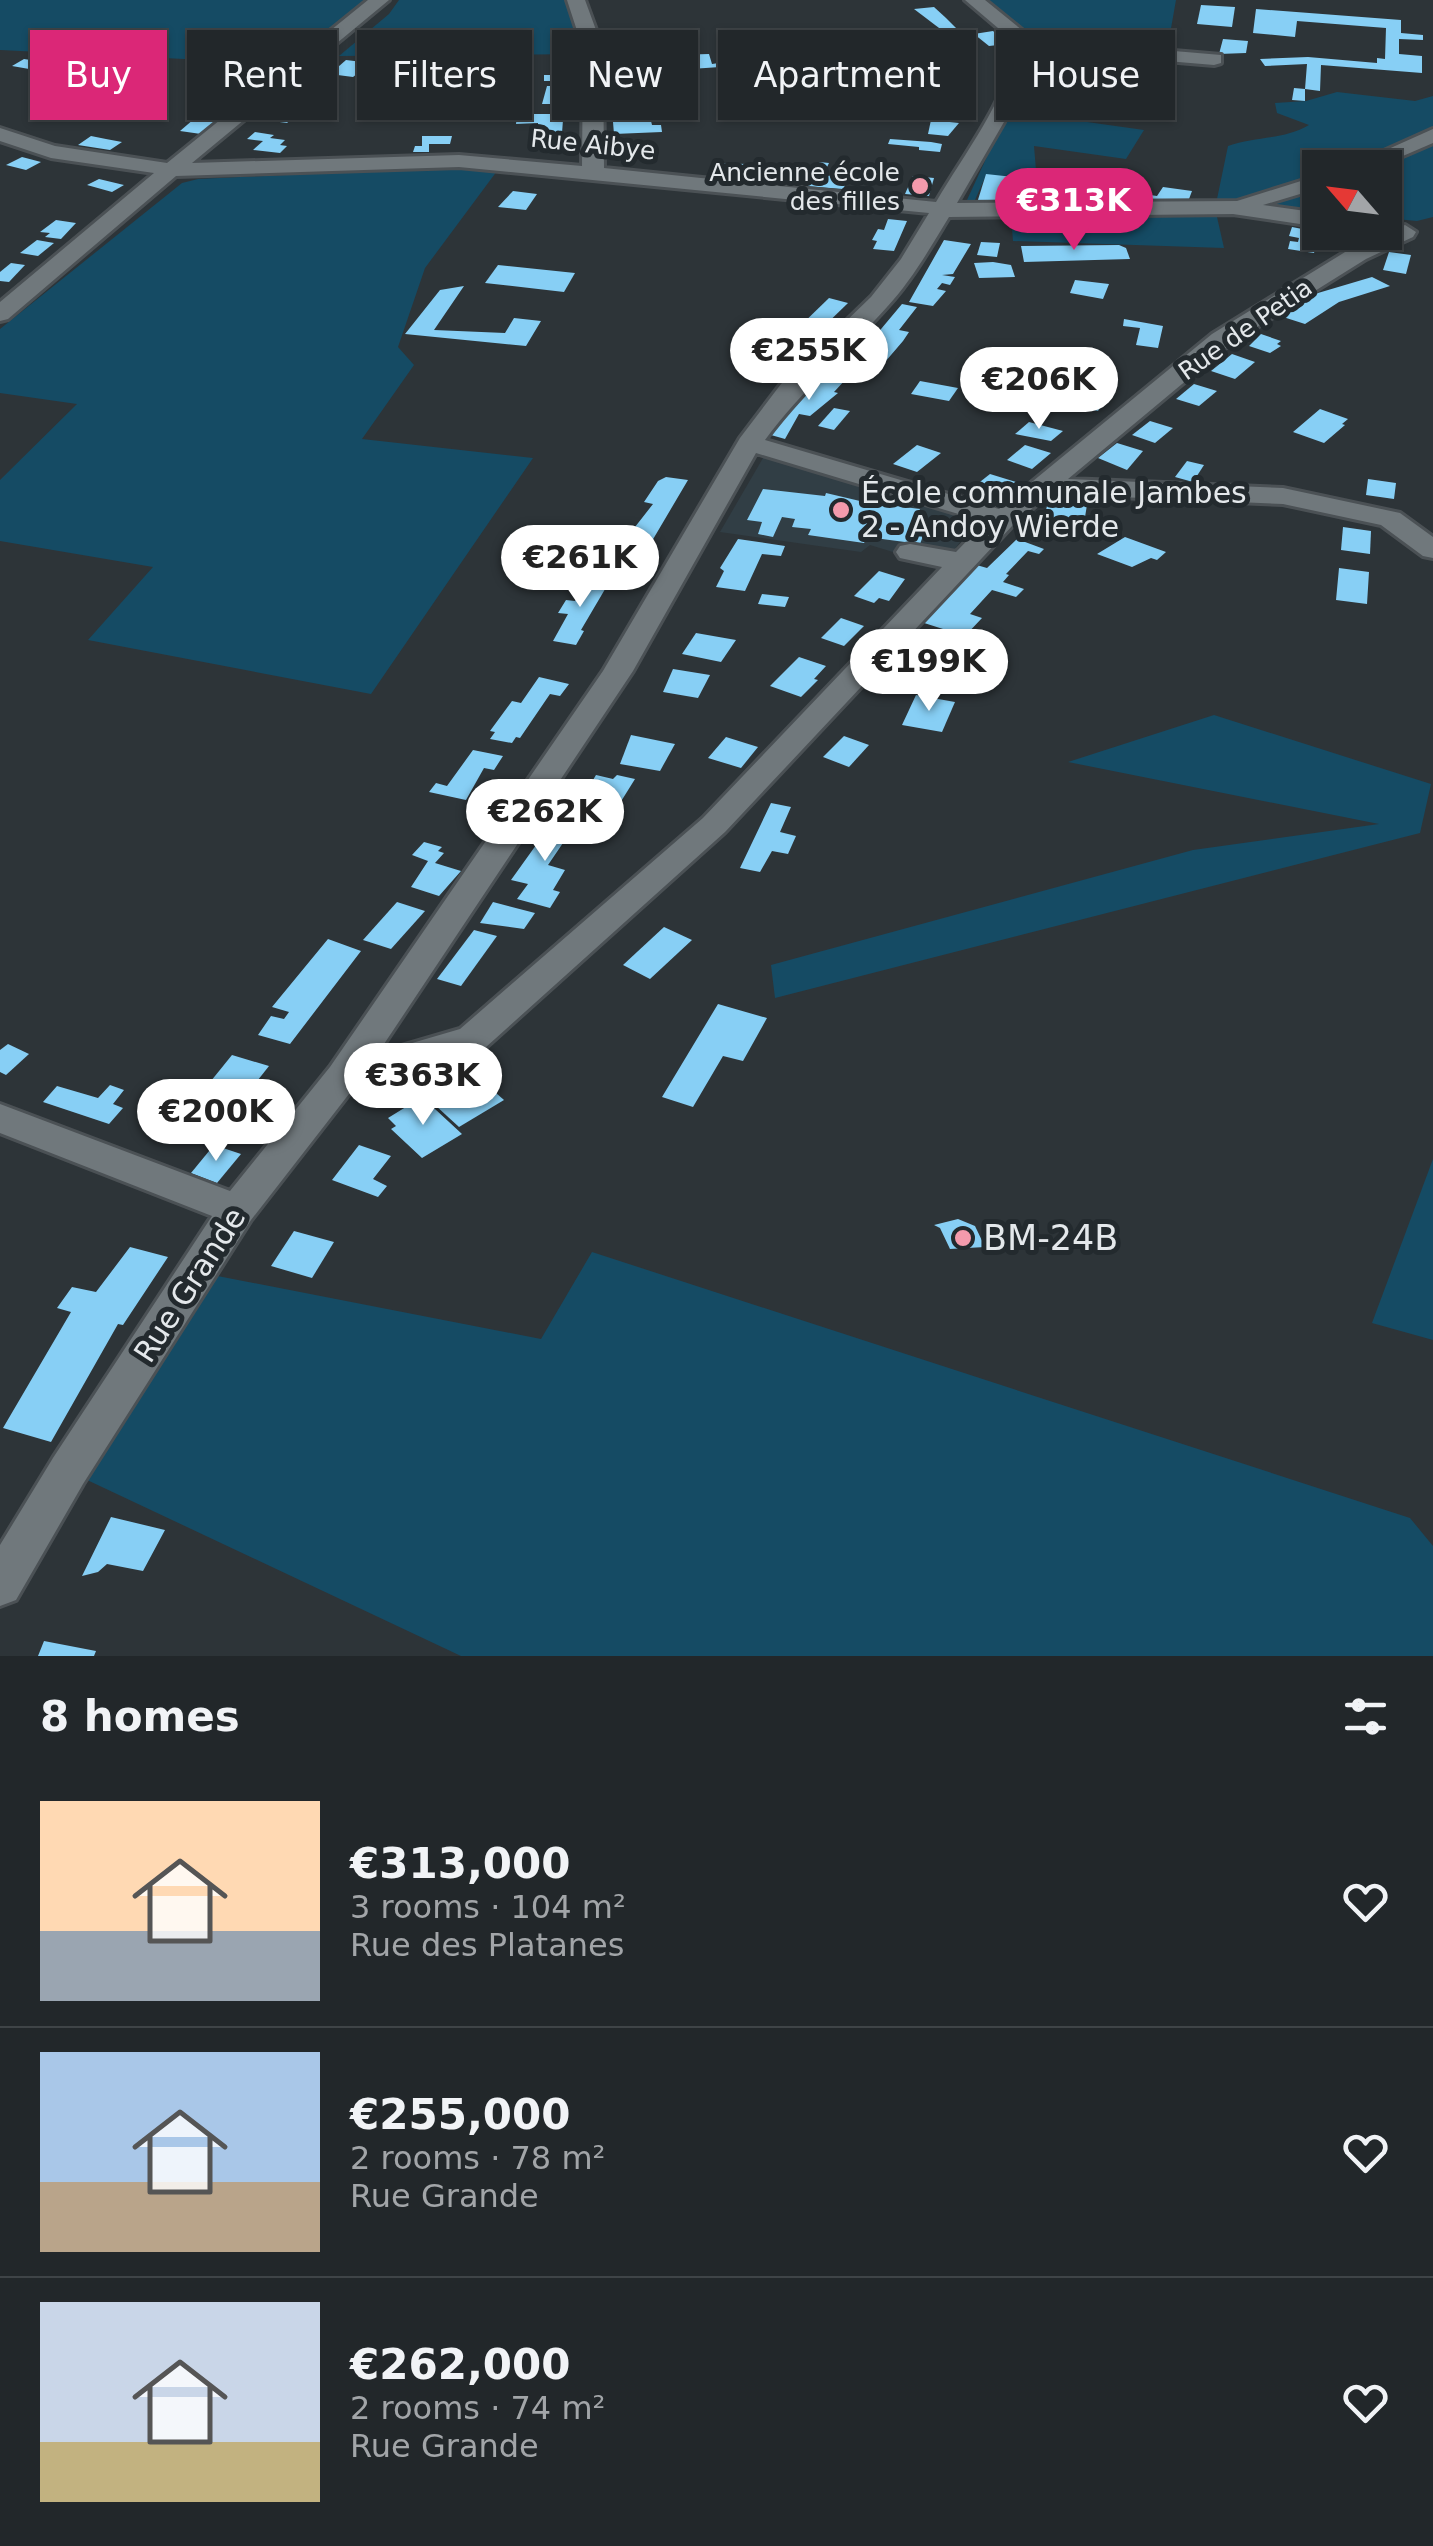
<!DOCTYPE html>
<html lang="en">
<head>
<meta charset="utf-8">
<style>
	:root { --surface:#22272a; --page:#2a2f32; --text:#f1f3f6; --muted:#a2a5a8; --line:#3f4447; --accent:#db2777 }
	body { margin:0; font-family:"DejaVu Sans",sans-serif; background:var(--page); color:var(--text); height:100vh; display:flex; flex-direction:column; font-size:38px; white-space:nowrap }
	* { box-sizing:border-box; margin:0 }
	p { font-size:32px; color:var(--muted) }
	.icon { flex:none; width:55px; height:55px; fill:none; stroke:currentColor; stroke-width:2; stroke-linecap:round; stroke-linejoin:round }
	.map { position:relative; height:1656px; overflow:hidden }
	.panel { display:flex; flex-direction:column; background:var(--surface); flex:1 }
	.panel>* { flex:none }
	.top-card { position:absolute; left:30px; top:30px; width:1375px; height:90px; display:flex; gap:20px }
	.needle { width:65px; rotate:298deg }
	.fabs { position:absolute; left:1302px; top:150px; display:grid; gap:20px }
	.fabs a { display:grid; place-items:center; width:100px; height:100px; border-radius:0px; background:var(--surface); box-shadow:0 2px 8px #0004,0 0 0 2px var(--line); font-size:50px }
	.price { position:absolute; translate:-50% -85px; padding:0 22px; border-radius:35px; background:#fff; color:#222; font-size:32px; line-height:65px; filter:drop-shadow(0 2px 5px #0008) }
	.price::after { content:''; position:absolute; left:50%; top:60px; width:30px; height:22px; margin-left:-15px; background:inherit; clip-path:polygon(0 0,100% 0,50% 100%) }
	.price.on { background:var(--accent); color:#fff }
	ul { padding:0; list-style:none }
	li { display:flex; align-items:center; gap:30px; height:250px; padding:0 40px }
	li+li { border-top:2px solid var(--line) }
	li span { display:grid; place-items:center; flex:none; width:280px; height:200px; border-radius:0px; color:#555 }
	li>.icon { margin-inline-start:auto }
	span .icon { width:120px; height:120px; fill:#fffc; stroke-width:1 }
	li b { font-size:42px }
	h2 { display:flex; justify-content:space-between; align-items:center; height:120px; padding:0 40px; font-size:42px }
	.tag { padding:0 35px; border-radius:0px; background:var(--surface); box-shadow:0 2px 8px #0004,0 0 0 2px var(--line); font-size:35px; line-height:90px }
	.tag.on { background:var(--accent); color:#fff }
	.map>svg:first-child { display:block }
</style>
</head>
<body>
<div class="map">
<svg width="1433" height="1656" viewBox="0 0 1433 1656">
	<rect width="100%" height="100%" fill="#2d3438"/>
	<!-- built -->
	<polygon fill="#313e45" points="776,456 952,512 968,525 965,535 942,567 870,545 861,552 720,532 763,458"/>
	<!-- green -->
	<g fill="#154b64">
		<polygon points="0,0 365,0 304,56 288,64 0,50"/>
		<polygon points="399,0 567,0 585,54 339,56 389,14"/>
		<polygon points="983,0 1176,0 1170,34 1154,34 1155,51 1034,40"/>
		<path d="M1337,92L1415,101L1433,96V217L1417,221L1385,218V168H1320V212L1217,199L1228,146C1255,136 1284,140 1309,125L1277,113L1275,103L1306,101Z"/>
		<polygon points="1008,111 1144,130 1126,159 1034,146 1039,206 1015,204 1023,178 986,175 975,200 967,200"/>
		<polygon points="441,168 497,171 425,268 398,347 414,365 362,439 533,458 371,694 88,640 153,567 0,541 0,480 77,404 0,393 0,329 182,183 198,179"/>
		<polygon points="1011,217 1217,217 1224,248 1013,241"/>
		<polygon points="1214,715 1431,784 1420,833 775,998 771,965 1193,850 1379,824 1068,762"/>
		<polygon points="1433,1159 1433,1340 1372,1323"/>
		<polygon points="592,1252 1410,1518 1433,1546 1433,1656 461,1656 68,1471 197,1272 541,1339"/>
	</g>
	<!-- building -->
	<g fill="#87cff5">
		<polygon points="1201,5 1235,7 1232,27 1197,24"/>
		<polygon points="934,7 946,18 957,29 943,31 914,9"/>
		<polygon points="1256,9 1401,20 1401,33 1423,35 1423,40 1399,39 1399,54 1422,56 1422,73 1321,65 1320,91 1305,89 1305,101 1292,100 1294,88 1305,89 1307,64 1265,66 1260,59 1308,57 1377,63 1377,58 1385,59 1386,28 1297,21 1295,37 1253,33"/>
		<polygon points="993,31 1007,44 989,46 974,34"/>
		<polygon points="1223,39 1248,41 1246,53 1219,54"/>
		<polygon points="662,52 666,63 636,63 635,58 621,58 621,53"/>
		<polygon points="709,54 712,64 719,63 720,67 691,69 690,63 676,64 674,55"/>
		<polygon points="834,56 857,57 857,71 834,71"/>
		<polygon points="24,59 64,65 52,73 12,66"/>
		<polygon points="346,60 371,63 353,77 330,74"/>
		<polygon points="570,65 570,74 561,74 561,81 544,81 544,75 552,75 552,66"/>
		<polygon points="260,66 275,68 253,83 235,80"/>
		<polygon points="640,79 641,90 621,91 618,84 618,80"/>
		<polygon points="547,86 564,86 564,91 571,91 571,104 542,104"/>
		<polygon points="316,88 332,90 316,104 299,102"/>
		<polygon points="221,94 235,95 222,110 204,108"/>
		<polygon points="952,98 971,100 964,111 945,109"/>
		<polygon points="278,109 300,112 287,123 265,120"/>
		<polygon points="517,114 554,114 554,120 563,120 562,133 538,134 538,123 516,124"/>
		<polygon points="194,119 215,121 201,134 180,131"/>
		<polygon points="931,120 959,123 948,136 928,134"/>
		<polygon points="651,121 652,125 661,125 662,132 614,134 613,122"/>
		<polygon points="255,132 274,135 270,138 285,140 280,145 287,146 280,153 253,150 263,141 247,139"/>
		<polygon points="91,136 106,139 122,142 110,150 78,145"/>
		<polygon points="422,136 452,136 450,144 429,144 429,152 413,152 415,146 422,146"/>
		<polygon points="890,139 931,142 942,144 940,152 919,150 919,147 888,144"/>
		<polygon points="22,157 41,162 26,170 6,165"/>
		<polygon points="819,162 829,163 823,175 849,178 843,189 805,186"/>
		<polygon points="716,163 746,164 756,166 750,177 711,173"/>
		<polygon points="986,174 1023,178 1015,204 977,203"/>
		<polygon points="913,176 934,178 929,196 905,194"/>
		<polygon points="99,179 124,185 112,192 87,185"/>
		<polygon points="1163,187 1192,191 1189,199 1148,199 1150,195 1157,196"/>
		<polygon points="513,191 537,194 526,210 498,207"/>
		<polygon points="1045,191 1107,195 1109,201 1047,203"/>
		<polygon points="888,219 907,221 894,251 873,249 877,241 872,240 878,229 884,230"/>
		<polygon points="56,220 76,223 61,239 45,237 50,233 40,232"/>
		<polygon points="1292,227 1333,235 1332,240 1318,239 1314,253 1288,249 1290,241 1298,242 1299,238 1289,236"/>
		<polygon points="37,240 54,243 38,256 20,253"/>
		<polygon points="944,240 971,244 953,274 942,275 955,277 950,285 942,283 937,289 946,291 933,306 909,302"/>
		<polygon points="981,242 1000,243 997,257 977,255"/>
		<polygon points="1119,245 1126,248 1130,259 1024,262 1021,246"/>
		<polygon points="1389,252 1411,255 1406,274 1383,270"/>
		<polygon points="993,262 1011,265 1015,277 979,278 974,263"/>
		<polygon points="11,263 25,265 9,282 0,281 0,272"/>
		<polygon points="498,265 575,273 564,292 485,283"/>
		<polygon points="1372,277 1390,286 1339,302 1305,324 1280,316 1318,293"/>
		<polygon points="1075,280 1109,284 1103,299 1070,293"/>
		<polygon points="464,286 434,330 505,333 514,318 541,321 526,346 405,334 440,290"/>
		<polygon points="829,298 848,303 815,335 794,332"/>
		<polygon points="902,304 917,307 899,330 909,332 903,341 879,369 869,367 861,376 845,372"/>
		<polygon points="1124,319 1163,326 1158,348 1136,345 1140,328 1123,326"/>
		<polygon points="1261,334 1281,341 1277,344 1281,346 1270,353 1249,346"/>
		<polygon points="1232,354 1255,362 1235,379 1211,371"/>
		<polygon points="831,372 846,379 834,392 838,393 810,416 799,414 785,439 771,435 785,410"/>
		<polygon points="1092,377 1116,382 1098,411 1073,406"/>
		<polygon points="920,381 958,388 949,401 911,394"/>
		<polygon points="1194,384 1217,391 1199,406 1176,399"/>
		<polygon points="834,408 850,411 834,430 818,426"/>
		<polygon points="1320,409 1348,419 1342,424 1345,425 1324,443 1293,432"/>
		<polygon points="1150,421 1173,428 1155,443 1132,435"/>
		<polygon points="1029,422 1063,431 1051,441 1015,434"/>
		<polygon points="1117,443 1143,451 1127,470 1098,458"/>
		<polygon points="917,445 941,453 917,472 893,464"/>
		<polygon points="1025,445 1051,453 1032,469 1007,460"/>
		<polygon points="1187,461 1204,465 1193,482 1175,477"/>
		<polygon points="990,474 1016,482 997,499 971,489"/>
		<polygon points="666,477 688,480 652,541 642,540 632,564 610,561 630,526 635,527 653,504 644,502 658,481"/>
		<polygon points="1368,479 1396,483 1394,499 1366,495"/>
		<polygon points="865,488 893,492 888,505 920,509 912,526 926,528 920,544 867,537 864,543 808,535 811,529 792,527 795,519 782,517 773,537 758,534 762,522 747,520 763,489 825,496 826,493 860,501"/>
		<polygon points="1055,497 1087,505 1084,523 1044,518 1048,502 1053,502"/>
		<polygon points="1343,527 1371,531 1370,554 1341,550"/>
		<polygon points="1125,537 1166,552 1157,560 1151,558 1132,567 1097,554"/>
		<polygon points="738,539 785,546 781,556 762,554 745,591 716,587 724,571 720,568"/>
		<polygon points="1017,539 1044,549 1039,554 1028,551 1006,574 1009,575 1003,582 1024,589 1016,597 992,590 970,614 982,618 965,636 921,622 973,564 987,568"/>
		<polygon points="1339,568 1369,572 1367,604 1336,600"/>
		<polygon points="879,571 905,579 889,601 879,598 874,603 854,596"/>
		<polygon points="590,576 611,579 581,630 584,631 576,645 553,641 568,614 558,613 566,600 575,601"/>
		<polygon points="762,594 789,597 785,607 758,604"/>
		<polygon points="841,618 864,626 844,646 821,638"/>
		<polygon points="918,630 956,641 952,646 932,641 919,656 930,660 920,672 891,663 896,656 892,655 901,650"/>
		<polygon points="696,633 736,640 721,662 682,654"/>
		<polygon points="799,657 826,666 814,679 818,680 801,697 770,686"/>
		<polygon points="673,669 710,675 698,698 663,692"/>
		<polygon points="539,677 569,684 560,696 550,694 520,738 516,737 512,743 490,739 495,732 490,731 512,701 521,703"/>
		<polygon points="916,695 955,702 942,732 902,725"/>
		<polygon points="631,735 675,744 660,771 620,764"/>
		<polygon points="844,736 869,745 849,767 823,757"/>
		<polygon points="726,737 758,747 741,768 708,758"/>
		<polygon points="473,750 503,756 494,770 484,768 466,800 429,792 436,783 447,786"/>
		<polygon points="596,775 613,779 617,775 635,779 620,803 584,795"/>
		<polygon points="771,803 791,807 780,832 796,836 788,854 772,851 760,872 740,868"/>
		<polygon points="559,813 580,818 548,865 565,870 553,890 560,892 550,908 517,899 528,884 511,880"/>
		<polygon points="424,842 442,847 438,851 444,853 435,863 461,871 439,896 411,887 428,861 412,855"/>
		<polygon points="397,902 425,911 391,949 363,940"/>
		<polygon points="493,902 535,913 524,929 480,923"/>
		<polygon points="664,927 692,940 650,979 623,965"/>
		<polygon points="474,930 497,936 461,986 437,979"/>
		<polygon points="328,939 361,951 290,1044 258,1035 271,1016 284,1019 289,1012 272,1007"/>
		<polygon points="718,1004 767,1018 743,1061 723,1056 693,1107 662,1097"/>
		<polygon points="8,1044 29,1054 6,1075 0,1072 0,1050"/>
		<polygon points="232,1055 269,1066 235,1109 198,1097"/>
		<polygon points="480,1079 504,1100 459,1127 435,1105"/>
		<polygon points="110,1085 124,1090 113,1104 123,1108 109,1124 43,1102 57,1086 98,1098"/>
		<polygon points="422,1097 462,1134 422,1158 391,1129 396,1126 388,1118"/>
		<polygon points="214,1145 241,1154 217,1183 191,1173"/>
		<polygon points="359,1145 391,1156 373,1179 387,1186 378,1197 332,1180"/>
		<polygon points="958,1219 975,1226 985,1247 950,1249 940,1228 934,1225"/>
		<polygon points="294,1231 334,1242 312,1278 271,1266"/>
		<polygon points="130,1247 168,1257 123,1325 118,1324 51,1442 3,1428 71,1312 57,1308 72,1287 96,1292"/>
		<polygon points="111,1517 165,1530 143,1571 107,1564 98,1572 82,1576"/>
		<polygon points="44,1641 96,1651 94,1656 38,1656"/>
	</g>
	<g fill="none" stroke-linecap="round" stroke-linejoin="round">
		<!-- minor casing -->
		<g stroke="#4b5155" stroke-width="6">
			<g id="minor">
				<path d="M368,0H389L192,163L459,155L582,166L583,49L567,0H585L603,49L604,168L936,202C965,153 1005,101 1018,45L965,0H985L1033,39L1221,55V63L1214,65L1036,50L1004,122L957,203L1237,201L1320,175V188L1263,205L1320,213V227L1233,214L949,217C930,248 912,280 887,307C846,353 802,390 765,440L999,509L1212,334L1350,249L1405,225L1416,232L1413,237L1366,259L1230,344L1068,479L1283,488L1400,513L1433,537V558L1423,556L1381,525L1283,504L1049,494L1013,525L725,832L486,1047L356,1085L251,1220L83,1484L16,1600L0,1606V1545L53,1458L212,1216L0,1133V1104L230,1191L330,1067L603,671L740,438L781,384L871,297L901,259L929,213L459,167L176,176L8,319L0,321V302L154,173L51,158L0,141V128L55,146L167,163ZM756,453L985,522L956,552L910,544L900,546L896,552L900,558L942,567L703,818L460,1029L378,1053L633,671Z"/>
				<polygon points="1433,129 1433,143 1375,168 1346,168"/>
			</g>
		</g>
		<!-- minor -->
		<use href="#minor" fill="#70787c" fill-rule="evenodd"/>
	</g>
	<!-- markers -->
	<g fill="#f39aac" stroke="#232a2e" stroke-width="4">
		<circle cx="920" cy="186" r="10"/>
		<circle cx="841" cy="510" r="10"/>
		<circle cx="963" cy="1238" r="10"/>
	</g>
	<g text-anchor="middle" stroke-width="10" stroke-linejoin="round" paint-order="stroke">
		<!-- far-street labels -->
		<g font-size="25" fill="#e4e8eb" stroke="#232a2e">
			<text transform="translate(593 144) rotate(6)" y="9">Rue Aibye</text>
			<text transform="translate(1245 329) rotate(-35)" y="9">Rue de Petia</text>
		</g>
		<!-- far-poi labels -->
		<g font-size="25" fill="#e4e8eb" stroke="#232a2e" text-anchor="end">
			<text x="900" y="181">Ancienne école<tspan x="900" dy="29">des filles</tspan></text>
		</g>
		<!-- poi labels -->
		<g font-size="30" fill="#e4e8eb" stroke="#232a2e" text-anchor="start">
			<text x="861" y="503">École communale Jambes<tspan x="861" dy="34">2 - Andoy Wierde</tspan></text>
		</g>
		<!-- street labels -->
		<g font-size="30" fill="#e4e8eb" stroke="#232a2e">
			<text transform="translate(190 1285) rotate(-57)" y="10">Rue Grande</text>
		</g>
		<!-- near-poi labels -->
		<g font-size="35" fill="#e4e8eb" stroke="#232a2e" text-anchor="start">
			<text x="983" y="1250">BM-24B</text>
		</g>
	</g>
</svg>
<div class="fabs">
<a><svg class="needle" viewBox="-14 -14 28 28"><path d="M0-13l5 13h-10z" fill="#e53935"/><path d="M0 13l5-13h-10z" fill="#a2a5a8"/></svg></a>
</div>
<b class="price on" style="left:1074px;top:253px">€313K</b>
<b class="price" style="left:809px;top:403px">€255K</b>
<b class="price" style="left:1039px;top:432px">€206K</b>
<b class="price" style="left:580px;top:610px">€261K</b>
<b class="price" style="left:929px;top:714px">€199K</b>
<b class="price" style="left:545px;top:864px">€262K</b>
<b class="price" style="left:423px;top:1128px">€363K</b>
<b class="price" style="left:216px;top:1164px">€200K</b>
<div class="top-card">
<a class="tag on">Buy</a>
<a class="tag">Rent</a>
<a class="tag">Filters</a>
<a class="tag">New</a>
<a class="tag">Apartment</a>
<a class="tag">House</a>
</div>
</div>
<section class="panel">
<h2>8 homes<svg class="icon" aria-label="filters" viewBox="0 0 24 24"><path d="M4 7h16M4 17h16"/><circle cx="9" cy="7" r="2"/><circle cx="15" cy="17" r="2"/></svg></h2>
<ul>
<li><span style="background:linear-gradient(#ffd9b3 65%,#9aa5b1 0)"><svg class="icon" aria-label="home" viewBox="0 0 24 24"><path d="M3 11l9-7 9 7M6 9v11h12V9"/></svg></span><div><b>€313,000</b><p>3 rooms · 104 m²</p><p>Rue des Platanes</p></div><svg class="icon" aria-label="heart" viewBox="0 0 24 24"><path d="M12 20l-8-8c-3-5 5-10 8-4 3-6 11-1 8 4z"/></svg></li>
<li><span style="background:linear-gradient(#a9c7e8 65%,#b9a48a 0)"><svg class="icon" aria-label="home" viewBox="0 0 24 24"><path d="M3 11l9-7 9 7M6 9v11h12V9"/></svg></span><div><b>€255,000</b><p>2 rooms · 78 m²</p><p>Rue Grande</p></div><svg class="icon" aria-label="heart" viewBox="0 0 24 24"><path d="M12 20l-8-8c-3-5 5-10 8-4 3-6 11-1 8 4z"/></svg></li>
<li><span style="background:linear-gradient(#c9d6e8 70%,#c2b280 0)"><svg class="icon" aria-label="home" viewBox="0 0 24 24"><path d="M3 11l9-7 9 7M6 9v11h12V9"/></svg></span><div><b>€262,000</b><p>2 rooms · 74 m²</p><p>Rue Grande</p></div><svg class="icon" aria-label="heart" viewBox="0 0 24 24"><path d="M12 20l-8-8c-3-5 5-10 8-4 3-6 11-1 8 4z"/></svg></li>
</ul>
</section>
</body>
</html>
